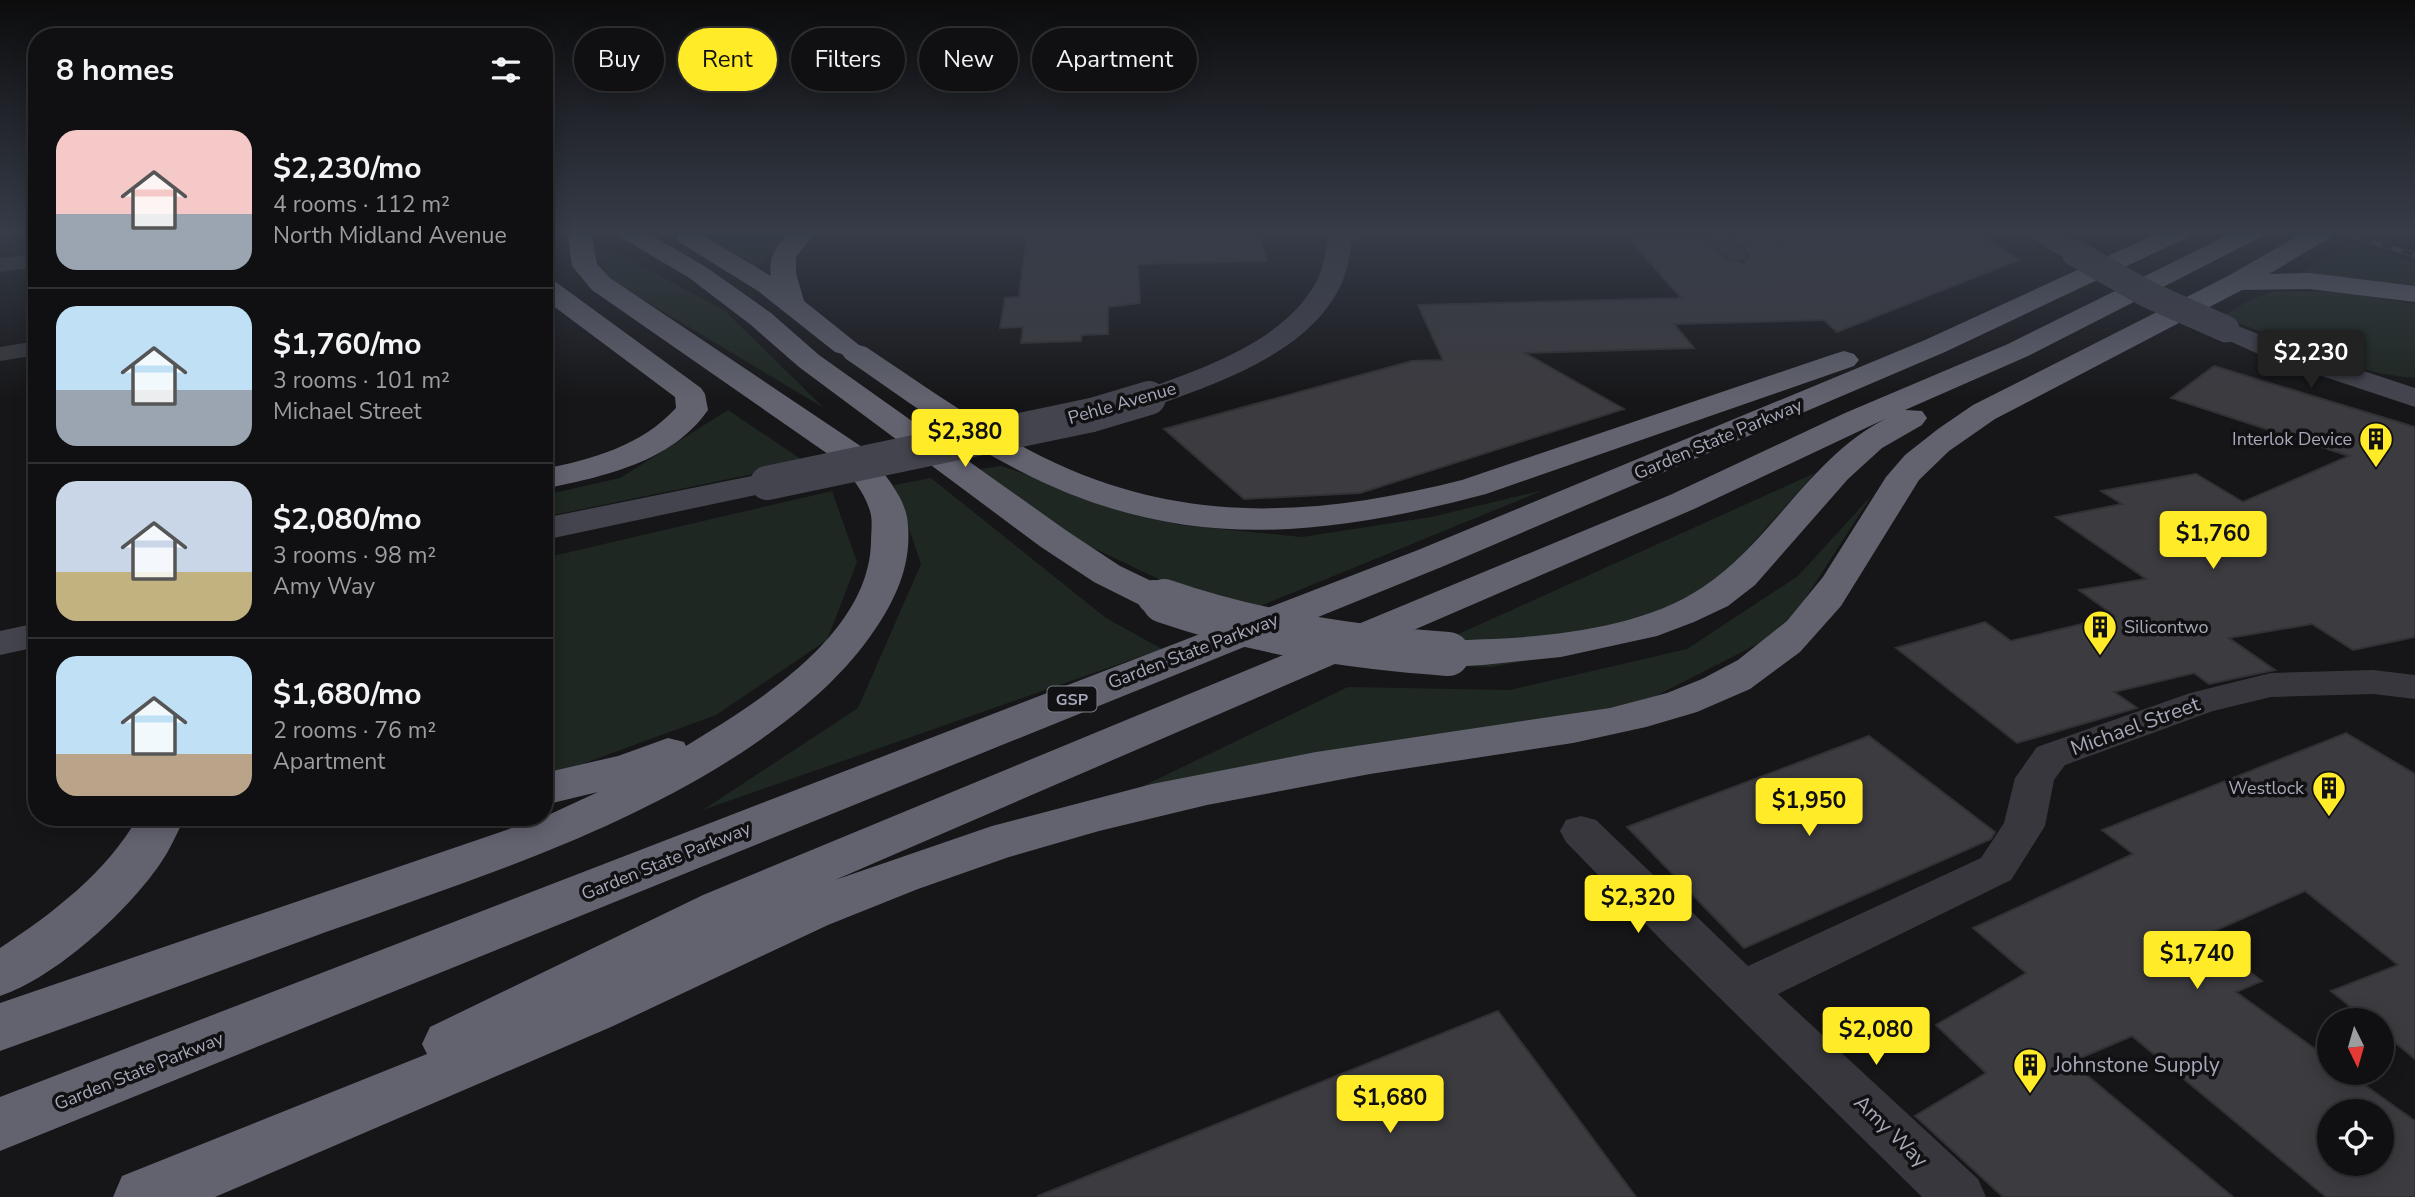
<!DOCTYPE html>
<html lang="en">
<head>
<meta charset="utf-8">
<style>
	:root { --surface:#101012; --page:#1e1e20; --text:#f1f3f6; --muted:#9c9d9f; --line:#303032; --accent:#ffeb27 }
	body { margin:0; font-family:"Nunito Sans",sans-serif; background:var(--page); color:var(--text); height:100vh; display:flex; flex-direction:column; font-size:26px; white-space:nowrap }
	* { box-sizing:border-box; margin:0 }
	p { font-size:23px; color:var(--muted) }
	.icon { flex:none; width:38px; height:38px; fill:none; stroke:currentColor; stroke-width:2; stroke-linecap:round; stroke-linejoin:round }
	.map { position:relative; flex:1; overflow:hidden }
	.side { position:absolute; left:28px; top:28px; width:525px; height:798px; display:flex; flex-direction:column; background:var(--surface); border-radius:28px; box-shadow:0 4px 18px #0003,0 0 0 2px var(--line) }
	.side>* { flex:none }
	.banner { position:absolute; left:574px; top:28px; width:665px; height:63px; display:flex; gap:14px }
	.needle { width:46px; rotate:175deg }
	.controls { position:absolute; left:2317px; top:1008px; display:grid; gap:14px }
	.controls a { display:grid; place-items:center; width:77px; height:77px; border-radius:50%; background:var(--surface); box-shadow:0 4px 18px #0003,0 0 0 2px var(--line); font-size:35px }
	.price { position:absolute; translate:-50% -60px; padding:0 16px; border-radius:7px; background:var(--accent); color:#111; font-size:23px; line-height:46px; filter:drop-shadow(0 2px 4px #0008) }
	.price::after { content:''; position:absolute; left:50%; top:42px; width:21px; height:16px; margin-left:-10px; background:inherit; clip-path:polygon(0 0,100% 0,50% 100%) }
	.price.selected { background:#222; color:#fff }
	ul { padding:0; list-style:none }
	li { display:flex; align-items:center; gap:21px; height:175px; padding:0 28px }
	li+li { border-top:2px solid var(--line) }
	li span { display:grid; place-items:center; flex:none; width:196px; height:140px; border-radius:21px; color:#555 }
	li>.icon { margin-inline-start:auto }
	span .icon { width:84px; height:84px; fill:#fffc; stroke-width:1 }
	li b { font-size:30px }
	h2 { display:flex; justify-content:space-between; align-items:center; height:84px; padding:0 28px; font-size:30px }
	.pill { padding:0 24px; border-radius:32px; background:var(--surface); box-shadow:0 4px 18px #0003,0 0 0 2px var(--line); font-size:24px; line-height:63px }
	.pill.selected { background:var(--accent); color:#111 }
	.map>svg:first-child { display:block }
</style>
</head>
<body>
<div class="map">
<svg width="2415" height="1197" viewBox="0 0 2415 1197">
	<rect width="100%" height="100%" fill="#161618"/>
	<!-- green -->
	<g fill="#1e2721">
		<polygon points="695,232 797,232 756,267"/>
		<polygon points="2355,243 2415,263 2415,292 2298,274"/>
		<polygon points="590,245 622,256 724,310 824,408 610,280"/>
		<path d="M2275,291L2348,292L2415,304V378C2348,373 2285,342 2223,316L2252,299Z"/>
		<polygon points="728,410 807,463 544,517 544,495 620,478"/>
		<polygon points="1001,466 1180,525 1302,537 1431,517 1544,490 1236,616 1041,523 974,470"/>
		<polygon points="1815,473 1718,582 1620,644 1491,667 1392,664"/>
		<polygon points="931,478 1106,618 1162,649 703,810 858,708 921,564 894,485"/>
		<polygon points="832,491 857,562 827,640 716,715 544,778 544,558"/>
		<polygon points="1872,495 1785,630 1642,703 1273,764 1110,802 1348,687 1510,690 1687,649 1798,576"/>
	</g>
	<!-- building -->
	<g fill="#3c3b40" stroke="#313034" stroke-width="2" fill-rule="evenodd">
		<polygon points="1027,232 1259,232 1267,261 1138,264 1140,303 1108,307 1108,334 1082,335 1081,341 1021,343 1023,327 1000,328 1005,298 1019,297"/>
		<polygon points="1733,232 1979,232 2019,260 1837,332 1824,320 1674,324 1694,348 1525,353 1624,409 1360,493 1244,499 1164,429 1412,361 1443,360 1418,305 1681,298 1629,239 1705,238 1724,258 1744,263 1750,255 1734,237 1739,237"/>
		<polygon points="2214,366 2415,427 2415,637 2353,650 2312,624 2229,638 2275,670 2209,684 2194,673 2114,692 2137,708 2017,743 1896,648 1985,622 2011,641 2115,616 2079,590 2146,579 2056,517 2122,504 2101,491 2196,474 2243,502 2349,456 2171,398"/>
		<path d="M2346,733L2415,774V1059L2382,1032V1020H2367L2331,991L2398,965L2305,891L2203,936L2262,981L2236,992L2329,1059V1073H2348L2415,1121V1197H2326L2132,1036L2071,1062L2233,1197H2003L1915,1116L1986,1073L1936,1025L2026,973L1973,928L2133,854L2102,830ZM2329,1111H2382V1164H2329Z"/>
		<polygon points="1869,736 1995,832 1991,839 1744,948 1627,827"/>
		<polygon points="1498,1011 1636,1197 1038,1197 1038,1196"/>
	</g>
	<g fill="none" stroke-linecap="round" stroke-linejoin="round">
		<!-- street -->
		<g fill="#37373d" fill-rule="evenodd">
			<path d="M1377,232L1374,236C1361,240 1346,241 1333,237L1330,233Z"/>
			<path d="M1704,232H1726L1747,255L1744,260C1726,264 1714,245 1704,232Z"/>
			<polygon points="37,254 37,267 0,272 0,258"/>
			<polygon points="37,341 37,355 0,361 0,347"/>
			<polygon points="2373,670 2415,675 2415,699 2373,694 2271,697 2213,711 2065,765 2054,780 2045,826 2011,880 1778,994 1978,1179 1986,1197 1922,1197 1667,946 1566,842 1560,831 1566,820 1581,816 1596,820 1748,966 1981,858 2004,823 2015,778 2037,747 2190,693 2271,673"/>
		</g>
		<!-- secondary -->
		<g fill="#44444e" fill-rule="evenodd">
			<path d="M1329,232H1353C1351,248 1349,265 1343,280C1314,350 1225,380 1160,404L1149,407L1138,404L1134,398L1138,392C1199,369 1281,344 1315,284C1324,269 1326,249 1329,232Z"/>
			<path d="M2027,232C2049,232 2074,233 2087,253L2084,258C2065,263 2047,247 2031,237Z"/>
			<polygon points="2226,321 2285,345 2415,388 2415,407 2265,357 2216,335 2212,329 2216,323"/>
			<polygon points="767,473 779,476 784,483 779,490 544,540 544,518"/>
			<polygon points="37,623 37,647 0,655 0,631"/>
		</g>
		<!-- highway -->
		<g fill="#62636f" fill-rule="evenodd">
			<path d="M567,232H591L597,264L610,278L862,447C878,467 902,491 907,517C914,563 895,602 869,638C835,685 789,721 741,753C613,836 468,881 326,932C217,972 109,1012 0,1051V1003L544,817L598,792L544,805V773L618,756L668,738L684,742L686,746C756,703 868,636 871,543C871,532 873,521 870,511C864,491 851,477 838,461L592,290L572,266Z"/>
			<polygon points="616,232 646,232 706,267 771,313 819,355 1067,531 1120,566 1168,589 1173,597 1168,605 1154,609 1140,605 1094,582 1041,547 799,367 751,325 688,277 620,237"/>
			<path d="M679,232H697L771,276C768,258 776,245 790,232H816L796,257V273L804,301L859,345L866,347C932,391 998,439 1071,470C1202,525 1327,514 1462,480L1834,354L1844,351L1854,354L1859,360L1854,366L1486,494C1320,538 1179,553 1020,471C959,440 903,398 846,359L842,354L835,352L758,291L679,242L676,237Z"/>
			<polygon points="2160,232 2192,232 2188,237 1945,352 1444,566 0,1151 0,1097 1418,550 1925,340"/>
			<path d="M2234,232H2265L2261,237L2028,356L1905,410L1922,411L1927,418L1922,425L1882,448L1848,479L1755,585L1728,606L1694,622L1657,636L1561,657L1483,665L1448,667L1434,663L1428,654L1434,645C1459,638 1487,640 1513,638C1576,633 1650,623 1703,587C1773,540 1810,457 1887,418L1694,509L835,880L992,826L1152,784L1316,752L1610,708L1667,693L1702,679L1738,660L1787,621L1823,577L1886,477L1905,455L1938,429L1973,405L2226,277L2305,232H2335L2331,237L2269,274L2310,273L2415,286V302L2310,289L2242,290L1995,419L1949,451L1919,480L1841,606L1800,652L1750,689L1697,712L1646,727L1573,743L1370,774L1207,805L1099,831L1009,857L918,889L828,925L611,1027L215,1197H113L122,1176L427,1054L422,1044L430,1027L703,895L1670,495L1845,413L2008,344Z"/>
			<path d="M544,278L553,280L701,388L705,394L708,410C671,463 604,476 544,489V469C593,459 641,446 676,408L675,397L544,299Z"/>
			<path d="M138,817H185C177,833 170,850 160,864C126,913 56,977 0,996V948C52,914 107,872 138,817Z"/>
		</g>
		<!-- rail casing -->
		<g stroke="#494953" stroke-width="5">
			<polyline id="rail" points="2339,232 2415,255"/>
		</g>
		<!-- rail -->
		<use href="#rail" stroke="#111113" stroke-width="3.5" stroke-dasharray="11" stroke-linecap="butt"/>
		<!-- secondary-bridge-far1 -->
		<polyline stroke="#44444e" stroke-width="27" points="2075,253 2149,295 2226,329"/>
		<!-- secondary-bridge -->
		<polyline stroke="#44444e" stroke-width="34" points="767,483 1092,415 1149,398"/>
		<!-- highway-bridge-far1 -->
		<polyline stroke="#62636f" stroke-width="34" points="1154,597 1169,602"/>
		<!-- highway-bridge -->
		<path stroke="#62636f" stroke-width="44" d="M1164,601C1257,633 1351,647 1448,654"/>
	</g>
	<!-- sky -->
	<linearGradient id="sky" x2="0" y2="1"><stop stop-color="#0c0c0d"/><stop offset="0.58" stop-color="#363c48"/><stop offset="1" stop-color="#363c48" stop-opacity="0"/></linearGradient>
	<rect width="2415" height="400" fill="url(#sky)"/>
	<!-- icons -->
	<defs>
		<g id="building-pin" transform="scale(1.75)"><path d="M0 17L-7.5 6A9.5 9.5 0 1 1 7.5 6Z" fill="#ffeb27" stroke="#111113"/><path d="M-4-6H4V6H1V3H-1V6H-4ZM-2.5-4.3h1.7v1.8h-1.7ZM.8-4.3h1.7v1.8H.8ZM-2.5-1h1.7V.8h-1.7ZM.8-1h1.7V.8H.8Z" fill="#111"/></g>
	</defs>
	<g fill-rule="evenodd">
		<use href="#building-pin" x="2376" y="439"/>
		<use href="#building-pin" x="2100" y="627"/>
		<use href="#building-pin" x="2329" y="788"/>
		<use href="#building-pin" x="2030" y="1065"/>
	</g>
	<g text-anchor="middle" stroke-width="7" stroke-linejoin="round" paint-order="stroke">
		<!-- shield labels -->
		<rect fill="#111113" stroke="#7a7b87" stroke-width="2" x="1047.5" y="686.5" width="49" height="25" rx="5"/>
		<g font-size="16" font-weight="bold" fill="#a7a8b9">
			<text x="1072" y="705">GSP</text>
		</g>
		<!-- street labels -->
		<g font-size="18" fill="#a7a8b9" stroke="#111113">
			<text transform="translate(1122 403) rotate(-16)" y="6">Pehle Avenue</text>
			<text transform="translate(1718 439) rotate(-23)" y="6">Garden State Parkway</text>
			<text transform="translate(1193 651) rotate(-21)" y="6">Garden State Parkway</text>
			<text transform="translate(666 861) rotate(-22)" y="6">Garden State Parkway</text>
			<text transform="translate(139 1071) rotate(-22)" y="6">Garden State Parkway</text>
		</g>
		<!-- poi labels -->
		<g font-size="18" fill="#a7a8b9" stroke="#111113" text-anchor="end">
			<text x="2352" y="445">Interlok Device</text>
			<text x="2124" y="633" text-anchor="start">Silicontwo</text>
			<text x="2304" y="794">Westlock</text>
		</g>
		<!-- near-street labels -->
		<g font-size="21" fill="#a7a8b9" stroke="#111113">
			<text transform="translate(2135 726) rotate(-20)" y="7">Michael Street</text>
			<text transform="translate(1891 1131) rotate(44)" y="7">Amy Way</text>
		</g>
		<!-- near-poi labels -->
		<g font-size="21" fill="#a7a8b9" stroke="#111113" text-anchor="start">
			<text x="2054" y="1072">Johnstone Supply</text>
		</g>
	</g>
</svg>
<div class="controls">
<a><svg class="needle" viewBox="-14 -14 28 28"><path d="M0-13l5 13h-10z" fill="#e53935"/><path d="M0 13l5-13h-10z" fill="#9c9d9f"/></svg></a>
<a><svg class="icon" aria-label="locate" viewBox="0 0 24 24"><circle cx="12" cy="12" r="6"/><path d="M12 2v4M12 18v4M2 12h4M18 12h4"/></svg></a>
</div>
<b class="price selected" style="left:2311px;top:390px">$2,230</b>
<b class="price" style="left:965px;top:469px">$2,380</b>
<b class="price" style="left:2213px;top:571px">$1,760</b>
<b class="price" style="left:1809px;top:838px">$1,950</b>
<b class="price" style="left:1638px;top:935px">$2,320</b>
<b class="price" style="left:2197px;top:991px">$1,740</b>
<b class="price" style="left:1876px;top:1067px">$2,080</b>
<b class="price" style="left:1390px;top:1135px">$1,680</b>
<div class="banner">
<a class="pill">Buy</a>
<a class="pill selected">Rent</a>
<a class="pill">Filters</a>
<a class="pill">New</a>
<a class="pill">Apartment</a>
</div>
<section class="side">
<h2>8 homes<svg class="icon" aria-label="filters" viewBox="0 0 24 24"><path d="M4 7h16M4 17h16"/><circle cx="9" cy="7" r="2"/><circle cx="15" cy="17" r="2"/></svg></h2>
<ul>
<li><span style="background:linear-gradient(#f6c9c9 60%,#9aa5b1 0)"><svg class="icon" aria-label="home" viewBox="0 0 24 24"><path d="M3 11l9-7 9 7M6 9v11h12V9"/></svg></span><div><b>$2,230/mo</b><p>4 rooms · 112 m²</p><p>North Midland Avenue</p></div></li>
<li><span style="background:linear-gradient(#bfe0f5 60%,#9aa5b1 0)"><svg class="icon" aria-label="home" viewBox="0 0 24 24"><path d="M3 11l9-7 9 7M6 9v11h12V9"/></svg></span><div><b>$1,760/mo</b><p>3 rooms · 101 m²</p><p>Michael Street</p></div></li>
<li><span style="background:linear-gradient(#c9d6e8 65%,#c2b280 0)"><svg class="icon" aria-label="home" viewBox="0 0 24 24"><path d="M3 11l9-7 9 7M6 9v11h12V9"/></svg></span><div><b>$2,080/mo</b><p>3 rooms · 98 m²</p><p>Amy Way</p></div></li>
<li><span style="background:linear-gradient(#bfe0f5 70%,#b9a48a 0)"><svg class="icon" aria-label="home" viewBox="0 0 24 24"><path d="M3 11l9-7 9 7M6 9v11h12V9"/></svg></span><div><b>$1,680/mo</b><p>2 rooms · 76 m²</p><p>Apartment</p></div></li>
</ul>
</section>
</div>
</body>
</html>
